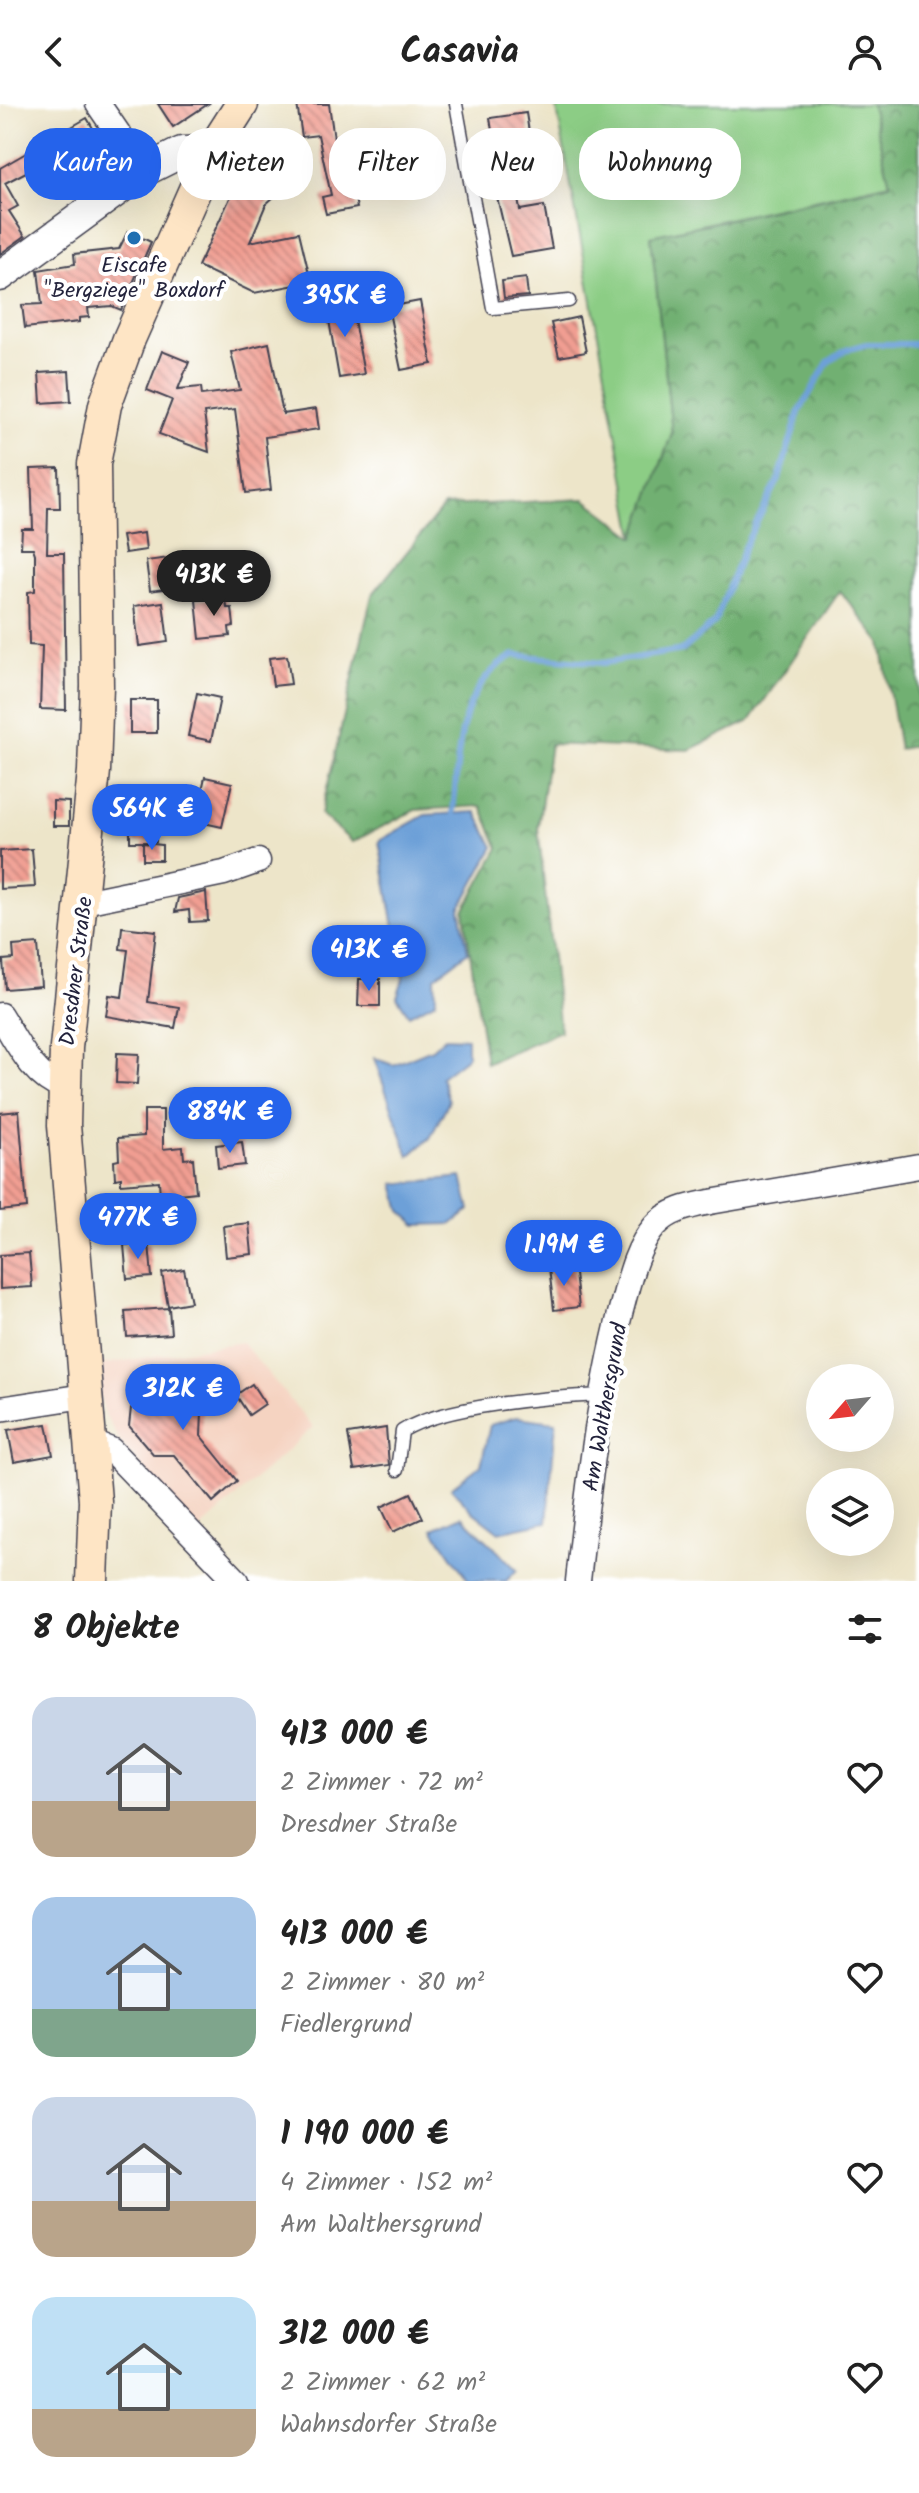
<!DOCTYPE html>
<html lang="de">
<head>
<meta charset="utf-8">
<style>
	:root { --surface:#fff; --page:#f2f2f2; --text:#222; --muted:#767676; --accent:#2563eb }
	body { margin:0; font-family:Kalam,sans-serif; background:var(--page); color:var(--text); height:100vh; display:flex; flex-direction:column; font-size:30px; white-space:nowrap }
	* { box-sizing:border-box; margin:0 }
	p { font-size:26px; color:var(--muted) }
	.icon { flex:none; width:44px; height:44px; fill:none; stroke:currentColor; stroke-width:2; stroke-linecap:round; stroke-linejoin:round }
	.map { position:relative; height:1477px; overflow:hidden }
	.panel { display:flex; flex-direction:column; background:var(--surface); flex:1 }
	.panel>* { flex:none }
	.banner { position:absolute; left:24px; top:24px; width:872px; height:72px; display:flex; gap:16px }
	.needle { width:52px; rotate:242deg }
	.controls { position:absolute; left:806px; top:1260px; display:grid; gap:16px }
	.controls a { display:grid; place-items:center; width:88px; height:88px; border-radius:50%; background:var(--surface); box-shadow:0 8px 32px #0002; font-size:40px }
	.price { position:absolute; translate:-50% -68px; padding:0 18px; border-radius:28px; background:var(--accent); color:#fff; font-size:26px; line-height:52px; filter:drop-shadow(0 2px 4px #0008) }
	.price::after { content:''; position:absolute; left:50%; top:48px; width:24px; height:18px; margin-left:-12px; background:inherit; clip-path:polygon(0 0,100% 0,50% 100%) }
	.price.on { background:#222; color:#fff }
	ul { padding:0; list-style:none }
	li { display:flex; align-items:center; gap:24px; height:200px; padding:0 32px }
	li span { display:grid; place-items:center; flex:none; width:224px; height:160px; border-radius:24px; color:#555 }
	li>.icon { margin-inline-start:auto }
	span .icon { width:96px; height:96px; fill:#fffc; stroke-width:1 }
	li b { font-size:34px }
	h2 { display:flex; justify-content:space-between; align-items:center; height:96px; padding:0 32px; font-size:34px }
	.pill { padding:0 28px; border-radius:32px; background:var(--surface); box-shadow:0 8px 32px #0002; font-size:28px; line-height:72px }
	.pill.on { background:var(--accent); color:#fff }
	header { display:flex; justify-content:space-between; align-items:center; height:104px; padding:0 32px; background:var(--surface); font-size:36px; font-weight:700 }
	.map>svg:first-child { display:block }
</style>
</head>
<body>
<header><svg class="icon" aria-label="back" viewBox="0 0 24 24"><path d="M15 5l-7 7 7 7"/></svg>Casavia<svg class="icon" aria-label="person" viewBox="0 0 24 24"><circle cx="12" cy="8" r="4"/><path d="M4 21q1-7 8-7t8 7"/></svg></header>
<div class="map">
<svg width="919" height="1477" viewBox="0 0 919 1477">
	<defs>
		<pattern id="forest-crowns" width="20" height="18" patternUnits="userSpaceOnUse" patternTransform="scale(2)"><rect width="20" height="18" fill="#71b072"/><path d="M2 6a3 3 0 1 1 6 0M12 15a3 3 0 1 1 6 0" fill="none" stroke="#5c8f5f"/></pattern>
		<pattern id="building-back-hatch" width="6" height="6" patternUnits="userSpaceOnUse" patternTransform="scale(2)"><rect width="6" height="6" fill="#f19e92"/><path d="M-1 5l2 2M0 0l6 6M5-1l2 2" fill="none" stroke="#c38078"/></pattern>
	</defs>
	<rect width="100%" height="100%" fill="#fff"/>
	<filter id="ink" filterUnits="userSpaceOnUse"><feTurbulence type="fractalNoise" baseFrequency=".0125" numOctaves="2"/><feDisplacementMap in="SourceGraphic" scale="16" xChannelSelector="R" yChannelSelector="G"/><feConvolveMatrix kernelMatrix="1 2 1 2 8 2 1 2 1" color-interpolation-filters="sRGB"/></filter>
	<filter id="wash" filterUnits="userSpaceOnUse"><feTurbulence type="fractalNoise" baseFrequency=".006" numOctaves="4" result="noise"/><feDisplacementMap in="SourceGraphic" scale="32" xChannelSelector="R" yChannelSelector="G"/><feGaussianBlur stdDeviation="1.8" result="paint"/><feColorMatrix in="noise" values="0 0 0 0 0 0 0 0 0 0 0 0 0 0 0 0 0 1.4 0 .05"/><feComposite in="paint" operator="in"/></filter>
	<g filter="url(#wash)">
		<rect width="100%" height="100%" fill="#ede5c9"/>
		<!-- built -->
		<polygon fill="#f5d3c1" points="242,1238 313,1323 198,1427 118,1335 104,1308 93,1262"/>
		<!-- grass -->
		<polygon fill="#8ccd85" stroke="#577860" stroke-width="2" points="556,0 871,0 890,79 651,132 672,329 635,433"/>
		<!-- forest -->
		<polygon fill="url(#forest-crowns)" stroke="#4a6956" stroke-width="2" points="871,0 919,0 919,641 899,645 881,539 840,487 750,617 689,646 550,640 538,723 560,927 486,959 464,807 499,744 481,702 415,706 352,738 321,710 372,491 444,402 585,395 635,433 672,329 651,132 890,80"/>
		<!-- water -->
		<g fill="#6da0d8" stroke="#48618a" stroke-width="2">
			<polygon points="476,708 494,743 460,805 468,848 435,873 436,897 409,911 397,893 403,875 379,737 425,711"/>
			<polygon points="445,933 467,934 467,953 441,973 449,997 430,1034 409,1052 374,954 393,961 432,945"/>
			<polygon points="462,1073 470,1106 452,1120 417,1121 401,1107 394,1080"/>
			<polygon points="516,1313 556,1318 547,1418 499,1428 473,1408 451,1384 481,1361 490,1321"/>
			<polygon points="462,1412 517,1466 506,1477 469,1477 433,1425"/>
		</g>
		<g fill="none" stroke-linecap="round" stroke-linejoin="round">
			<!-- stream -->
			<path stroke="#6da0d8" stroke-width="6" d="M453,709C459,651 455,583 514,551L603,559L683,546L715,518L745,441L779,375L799,308L828,258L846,246L867,240H919"/>
		</g>
		<g id="blocks">
			<!-- building -->
			<g fill="url(#building-back-hatch)">
				<polygon points="158,0 208,0 173,23"/>
				<polygon points="297,0 329,0 334,35 342,34 357,104 326,110 322,93 331,91 318,31 302,33"/>
				<polygon points="526,9 533,54 497,59 490,14"/>
				<polygon points="87,14 97,31 5,79 18,102 9,107 25,132 0,150 0,64"/>
				<polygon points="390,22 393,39 372,42 369,25"/>
				<polygon points="513,68 520,106 544,102 552,145 511,152 492,72"/>
				<polygon points="239,75 255,75 277,90 266,100 250,138 299,128 311,178 254,189 198,162"/>
				<polygon points="128,127 151,138 121,206 112,202 88,204 89,213 79,214 79,218 25,224 22,201 42,200 38,166 75,160 74,150 119,145"/>
				<polygon points="526,174 528,192 504,194 502,177"/>
				<polygon points="350,195 364,270 339,274 326,199"/>
				<polygon points="420,197 432,260 401,266 388,203"/>
				<polygon points="579,213 586,248 559,253 551,219"/>
				<polygon points="269,239 283,310 316,305 319,325 265,333 271,386 246,389 235,305 204,309 209,348 159,330 172,296 147,286 162,247 189,258 178,285 201,283 202,291 240,286 231,248"/>
				<polygon points="69,267 71,297 41,299 39,269"/>
				<polygon points="59,364 60,404 48,404 47,449 64,449 66,606 40,605 42,542 29,541 28,488 35,487 35,450 33,444 21,444 22,425 33,425 31,365"/>
				<polygon points="144,429 146,446 125,449 122,432"/>
				<polygon points="176,453 180,483 150,487 146,457"/>
				<polygon points="226,493 227,504 232,504 234,522 229,523 230,532 200,535 196,496"/>
				<polygon points="163,498 168,538 139,542 134,502"/>
				<polygon points="287,552 291,580 273,582 269,554"/>
				<polygon points="197,589 220,594 211,637 188,632"/>
				<rect x="130" y="596" width="27" height="33"/>
				<polygon points="205,673 232,679 222,723 195,717"/>
				<polygon points="53,697 69,698 69,722 53,722"/>
				<rect x="130" y="712" width="26" height="26"/>
				<polygon points="143,739 162,741 162,756 143,756"/>
				<polygon points="32,745 35,783 0,785 0,747"/>
				<polygon points="206,788 208,817 190,818 189,806 175,808 178,794"/>
				<polygon points="122,823 156,827 148,898 179,903 175,924 106,912 109,891 122,893 128,846 120,845"/>
				<polygon points="38,840 41,882 5,885 3,856 14,855 13,842"/>
				<polygon points="359,875 380,875 380,902 358,902"/>
				<polygon points="117,949 139,950 137,980 116,979"/>
				<polygon points="144,1006 163,1006 163,1045 183,1043 184,1055 193,1054 196,1088 160,1092 159,1077 121,1080 121,1074 115,1075 114,1057 119,1056 118,1034 144,1032"/>
				<polygon points="19,1007 27,1104 0,1107 0,1009"/>
				<polygon points="242,1038 245,1061 218,1064 216,1041"/>
				<polygon points="249,1119 252,1150 226,1153 223,1122"/>
				<polygon points="149,1139 152,1173 127,1175 124,1141"/>
				<polygon points="29,1149 32,1183 0,1185 0,1151"/>
				<polygon points="574,1162 579,1203 554,1206 549,1164"/>
				<polygon points="184,1165 191,1198 168,1202 162,1169"/>
				<polygon points="169,1204 171,1230 127,1233 125,1207"/>
				<polygon points="205,1270 224,1291 202,1308 201,1332 237,1377 213,1398 174,1351 154,1351 129,1322 131,1304 157,1281 177,1282 184,1289"/>
				<polygon points="252,1280 265,1300 249,1311 236,1291"/>
				<polygon points="47,1320 53,1351 14,1358 8,1326"/>
				<polygon points="386,1324 389,1361 354,1366 348,1330"/>
				<polygon points="411,1389 423,1414 393,1428 381,1403"/>
			</g>
		</g>
	</g>
	<g filter="url(#ink)">
		<use href="#blocks" fill-opacity="0" stroke="#403f50" stroke-width="2"/>
		<g fill="none" stroke-linecap="round" stroke-linejoin="round">
			<!-- service casing -->
			<g stroke="#403f50" stroke-width="15">
				<g id="service">
					<polyline points="456,0 493,204 569,197"/>
					<path d="M397,1366L402,1327C443,1301 552,1293 601,1291"/>
				</g>
			</g>
			<!-- minor casing -->
			<g stroke="#403f50" stroke-width="27">
				<g id="minor">
					<polyline points="98,0 144,67"/>
					<polyline points="84,798 224,769 258,757"/>
					<path d="M0,911C17,938 32,973 64,984"/>
					<polyline points="0,1305 84,1292"/>
					<polyline points="90,1338 111,1346 237,1477"/>
					<path d="M578,1477C588,1385 598,1296 621,1206C629,1177 635,1145 655,1122C669,1106 690,1102 710,1098L919,1062"/>
				</g>
			</g>
			<!-- tertiary casing -->
			<g stroke="#403f50" stroke-width="33">
				<polyline id="tertiary" points="0,172 144,67 182,48 212,47"/>
			</g>
			<!-- secondary casing -->
			<g stroke="#403f50" stroke-width="35">
				<polyline id="secondary" points="92,1477 95,1397 64,1021 66,944 94,667 97,582 94,360 105,301 129,235 212,47 242,0"/>
			</g>
			<!-- service -->
			<use href="#service" stroke="#fff" stroke-width="12"/>
			<!-- minor -->
			<use href="#minor" stroke="#fff" stroke-width="24"/>
			<!-- tertiary -->
			<use href="#tertiary" stroke="#fff" stroke-width="30"/>
			<!-- secondary -->
			<use href="#secondary" stroke="#fee5c5" stroke-width="32"/>
		</g>
	</g>
	<!-- markers -->
	<circle fill="#1f6fb2" stroke="#fff" stroke-width="3" cx="134" cy="134" r="8"/>
	<g text-anchor="middle" stroke-width="8" stroke-linejoin="round" paint-order="stroke">
		<!-- poi labels -->
		<g font-size="22" fill="#22223b" stroke="#fff">
			<text x="134" y="168">Eiscafe<tspan x="134" dy="25">"Bergziege" Boxdorf</tspan></text>
		</g>
		<!-- street labels -->
		<g font-size="22" fill="#22223b" stroke="#fff">
			<text transform="translate(75 867) rotate(-83)" y="8">Dresdner Straße</text>
			<text transform="translate(604 1303) rotate(-80)" y="8">Am Walthersgrund</text>
		</g>
	</g>
</svg>
<div class="controls">
<a><svg class="needle" viewBox="-14 -14 28 28"><path d="M0-13l5 13h-10z" fill="#e53935"/><path d="M0 13l5-13h-10z" fill="#767676"/></svg></a>
<a><svg class="icon" aria-label="layers" viewBox="0 0 24 24"><path d="M12 4l9 5-9 5-9-5zM3 14l9 5 9-5"/></svg></a>
</div>
<b class="price" style="left:345px;top:235px">395K €</b>
<b class="price on" style="left:214px;top:514px">413K €</b>
<b class="price" style="left:152px;top:748px">564K €</b>
<b class="price" style="left:369px;top:889px">413K €</b>
<b class="price" style="left:230px;top:1051px">884K €</b>
<b class="price" style="left:138px;top:1157px">477K €</b>
<b class="price" style="left:564px;top:1184px">1.19M €</b>
<b class="price" style="left:183px;top:1328px">312K €</b>
<div class="banner">
<a class="pill on">Kaufen</a>
<a class="pill">Mieten</a>
<a class="pill">Filter</a>
<a class="pill">Neu</a>
<a class="pill">Wohnung</a>
</div>
</div>
<section class="panel">
<h2>8 Objekte<svg class="icon" aria-label="filters" viewBox="0 0 24 24"><path d="M4 7h16M4 17h16"/><circle cx="9" cy="7" r="2"/><circle cx="15" cy="17" r="2"/></svg></h2>
<ul>
<li><span style="background:linear-gradient(#c9d6e8 65%,#b9a48a 0)"><svg class="icon" aria-label="home" viewBox="0 0 24 24"><path d="M3 11l9-7 9 7M6 9v11h12V9"/></svg></span><div><b>413 000 €</b><p>2 Zimmer · 72 m²</p><p>Dresdner Straße</p></div><svg class="icon" aria-label="heart" viewBox="0 0 24 24"><path d="M12 20l-8-8c-3-5 5-10 8-4 3-6 11-1 8 4z"/></svg></li>
<li><span style="background:linear-gradient(#a9c7e8 70%,#7fa58c 0)"><svg class="icon" aria-label="home" viewBox="0 0 24 24"><path d="M3 11l9-7 9 7M6 9v11h12V9"/></svg></span><div><b>413 000 €</b><p>2 Zimmer · 80 m²</p><p>Fiedlergrund</p></div><svg class="icon" aria-label="heart" viewBox="0 0 24 24"><path d="M12 20l-8-8c-3-5 5-10 8-4 3-6 11-1 8 4z"/></svg></li>
<li><span style="background:linear-gradient(#c9d6e8 65%,#b9a48a 0)"><svg class="icon" aria-label="home" viewBox="0 0 24 24"><path d="M3 11l9-7 9 7M6 9v11h12V9"/></svg></span><div><b>1 190 000 €</b><p>4 Zimmer · 152 m²</p><p>Am Walthersgrund</p></div><svg class="icon" aria-label="heart" viewBox="0 0 24 24"><path d="M12 20l-8-8c-3-5 5-10 8-4 3-6 11-1 8 4z"/></svg></li>
<li><span style="background:linear-gradient(#bfe0f5 70%,#b9a48a 0)"><svg class="icon" aria-label="home" viewBox="0 0 24 24"><path d="M3 11l9-7 9 7M6 9v11h12V9"/></svg></span><div><b>312 000 €</b><p>2 Zimmer · 62 m²</p><p>Wahnsdorfer Straße</p></div><svg class="icon" aria-label="heart" viewBox="0 0 24 24"><path d="M12 20l-8-8c-3-5 5-10 8-4 3-6 11-1 8 4z"/></svg></li>
</ul>
</section>
</body>
</html>
